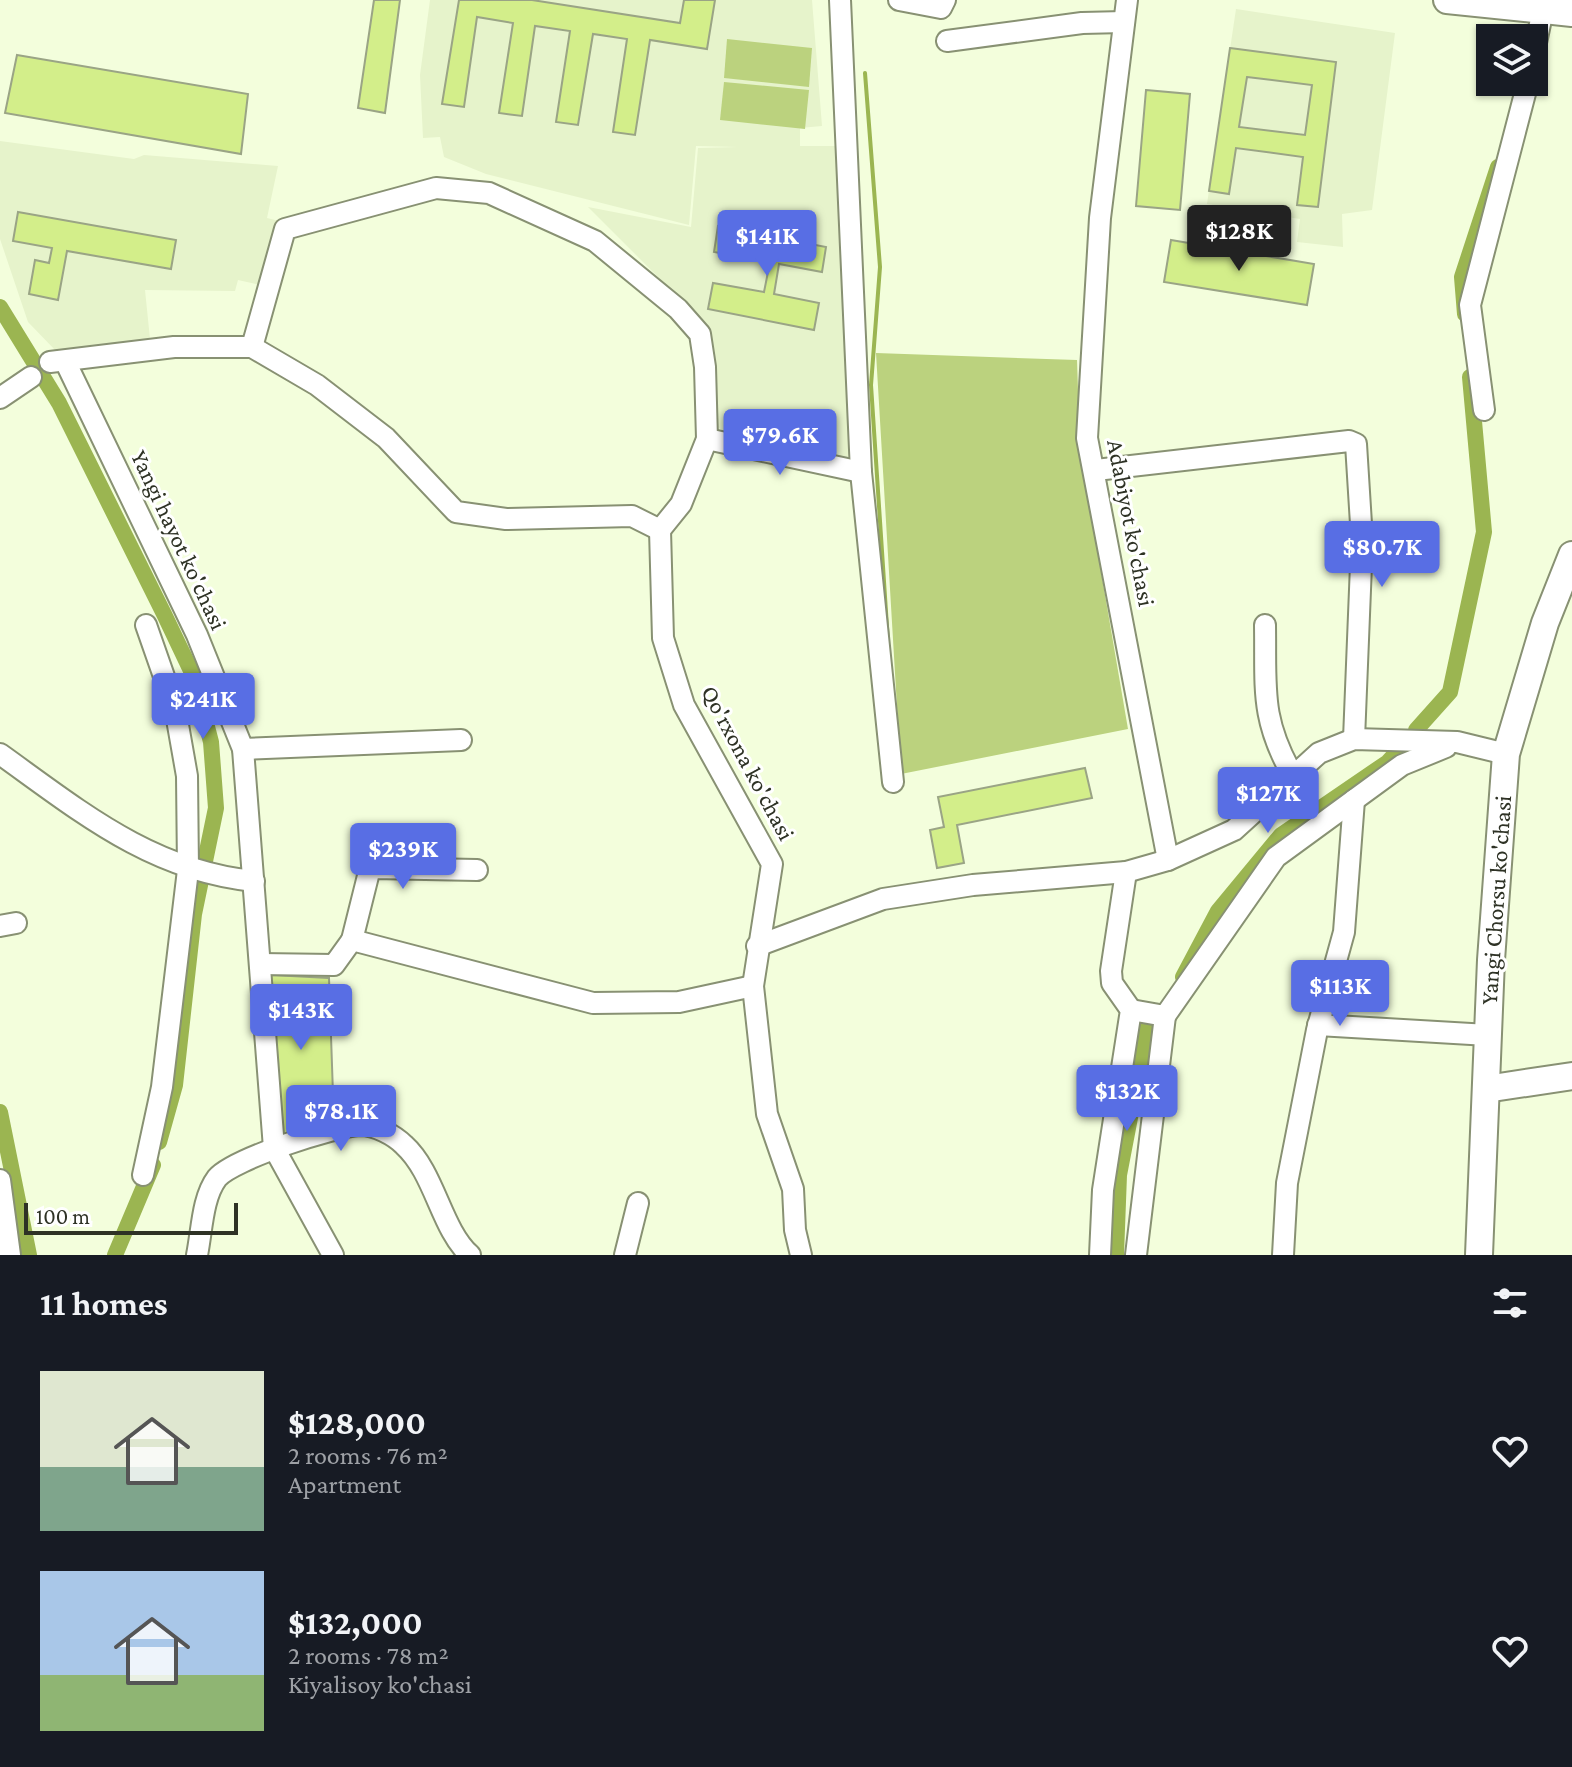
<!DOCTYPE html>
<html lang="en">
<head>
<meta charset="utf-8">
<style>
	:root { --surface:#171b24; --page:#20242c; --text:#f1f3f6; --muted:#9ea1a6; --accent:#586ee4 }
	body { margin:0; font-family:"Crimson Pro",serif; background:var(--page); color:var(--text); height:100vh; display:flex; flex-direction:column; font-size:30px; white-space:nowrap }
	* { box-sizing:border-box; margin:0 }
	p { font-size:26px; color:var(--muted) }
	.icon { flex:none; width:44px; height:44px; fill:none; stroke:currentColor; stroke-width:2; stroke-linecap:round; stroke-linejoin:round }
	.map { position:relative; height:1255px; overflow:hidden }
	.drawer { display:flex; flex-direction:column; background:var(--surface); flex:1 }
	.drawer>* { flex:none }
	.tools { position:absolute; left:1476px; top:24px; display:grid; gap:16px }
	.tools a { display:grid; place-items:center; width:72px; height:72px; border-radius:0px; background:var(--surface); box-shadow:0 2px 6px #0004; font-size:40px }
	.scale { position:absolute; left:24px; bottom:20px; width:214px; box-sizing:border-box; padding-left:8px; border:4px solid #2e3225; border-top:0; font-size:22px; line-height:28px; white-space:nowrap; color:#2e3225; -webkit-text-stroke:6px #fff; paint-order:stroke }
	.price { position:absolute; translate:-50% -68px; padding:0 18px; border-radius:8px; background:var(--accent); color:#fff; font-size:26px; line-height:52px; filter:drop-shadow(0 2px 4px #0008) }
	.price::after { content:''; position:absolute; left:50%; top:48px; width:24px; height:18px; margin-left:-12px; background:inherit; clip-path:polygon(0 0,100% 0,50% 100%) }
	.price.current { background:#222; color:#fff }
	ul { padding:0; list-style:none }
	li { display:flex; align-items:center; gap:24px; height:200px; padding:0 40px }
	li span { display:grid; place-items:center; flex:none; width:224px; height:160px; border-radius:0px; color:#555 }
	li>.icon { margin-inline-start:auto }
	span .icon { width:96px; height:96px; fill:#fffc; stroke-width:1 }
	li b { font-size:34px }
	h2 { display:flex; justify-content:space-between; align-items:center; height:96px; padding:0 40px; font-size:34px }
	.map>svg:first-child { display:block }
</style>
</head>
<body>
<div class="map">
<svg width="1572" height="1255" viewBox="0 0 1572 1255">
	<rect width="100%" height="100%" fill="#f3fedc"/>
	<!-- built -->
	<g fill="#e6f3cb">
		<polygon points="430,0 812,0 822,126 800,128 800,146 836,146 853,446 847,458 727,434 714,424 701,320 588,207 691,227 698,148 738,147 696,146 689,225 486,174 444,157 440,137 423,138 420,75"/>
		<polygon points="1236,9 1395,33 1372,210 1342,214 1343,247 1297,242 1300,219 1207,204"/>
		<polygon points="0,141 134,159 144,155 278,166 267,218 279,221 260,285 238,280 235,291 145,290 150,339 56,351 28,322 0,239"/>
	</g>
	<!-- green -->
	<g fill="#bbd27e">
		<polygon points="727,39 812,48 809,87 724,78"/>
		<polygon points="724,82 809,90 805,129 720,120"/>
		<polygon points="876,353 1077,360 1080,449 1128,729 901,774"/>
	</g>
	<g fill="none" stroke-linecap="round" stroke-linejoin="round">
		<!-- stream -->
		<polyline stroke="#9bb551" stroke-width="4" points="865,73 880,267 871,385 888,642"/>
		<!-- canal -->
		<g stroke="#9bb551" stroke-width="16">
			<polyline points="0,307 59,403 164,614 194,677 211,742 216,808 194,914 175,1085 159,1142"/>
			<polyline points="1465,314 1462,277 1498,167"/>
			<polyline points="1416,730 1450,692 1484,532 1470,377"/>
			<polyline points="1183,977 1218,911 1281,835 1388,762 1398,751"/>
			<polyline points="0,1112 29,1255"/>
			<polyline points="115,1255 153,1165"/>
			<polyline points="1116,1255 1119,1175 1148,1024"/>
		</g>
	</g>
	<!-- building -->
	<g fill="#d3ee8a" stroke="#9aa485" stroke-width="2" fill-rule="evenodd">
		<polygon points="374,0 400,0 385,113 358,108"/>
		<polygon points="459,0 532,0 680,23 684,0 715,0 707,49 650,40 635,135 613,132 627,39 593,34 578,125 556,122 570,31 535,26 522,116 499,113 513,23 477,17 464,107 442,104"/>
		<path d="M1230,48L1336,62L1318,207L1297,205L1303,157L1236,148L1229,194L1209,191ZM1247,77L1312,85L1305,135L1239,127Z"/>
		<polygon points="17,55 248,94 241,154 5,113"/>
		<polygon points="1146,90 1190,94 1180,210 1136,206"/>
		<polygon points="18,212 176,240 171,269 67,251 58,300 29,294 35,260 49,263 52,248 13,241"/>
		<polygon points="718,226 826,247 822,272 779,264 774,294 819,303 814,330 708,309 713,283 764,292 770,262 714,252"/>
		<polygon points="1171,240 1314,264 1307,305 1164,282"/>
		<polygon points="1085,768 1092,798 957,825 964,863 937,868 930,830 944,827 938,797"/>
		<polygon points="271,975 329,978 333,1094 322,1099 326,1126 280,1139 274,1105"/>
	</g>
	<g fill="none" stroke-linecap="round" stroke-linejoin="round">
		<!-- minor casing -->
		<g stroke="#889173" stroke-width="24">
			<g id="minor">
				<polyline points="840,0 861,472 893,782"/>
				<polyline points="899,0 941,8 945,0"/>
				<polyline points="1127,0 1100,218 1087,438 1168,860"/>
				<polyline points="947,41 1082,23 1124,22"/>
				<polyline points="1534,52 1543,10"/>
				<polyline points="252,347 285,229 436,188 489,193 595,241 678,309 700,334 705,367 707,439 681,504 660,530"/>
				<polyline points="65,361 197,635 243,749 274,1148 333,1255"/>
				<polyline points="50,362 174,347 252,347 317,385 386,438 456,512 506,519 632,516 660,530"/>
				<polyline points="0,398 31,377"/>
				<polyline points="1484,410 1470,305 1528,82"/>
				<polyline points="707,439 861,472"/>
				<polyline points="1096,470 1349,441 1356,444 1362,540 1354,739"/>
				<polyline points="660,530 663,638 684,705 772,864 753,986 767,1114 793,1189 795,1230 801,1255"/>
				<path d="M1265,625C1266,689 1260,718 1293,776"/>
				<polyline points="243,749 461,740"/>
				<path d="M0,754C81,812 152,871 254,881"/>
				<polyline points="0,926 16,923"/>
				<polyline points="352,940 369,872 374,868 477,870"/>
				<polyline points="757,946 883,899 973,885 1126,872 1168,860 1234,830 1319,753 1354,739 1457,742 1506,754"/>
				<polyline points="260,964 334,965 352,940 593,1003 679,1002 753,986"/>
				<polyline points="1131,1010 1165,1016 1276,857 1402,765 1446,747"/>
				<polyline points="1318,1025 1488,1035"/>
				<polyline points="143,1175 162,1087 188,870 187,776 175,708 146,625"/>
				<polyline points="0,1180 10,1255"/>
				<path d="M197,1255C202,1231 202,1198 217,1178C233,1159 335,1126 360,1125C375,1125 394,1135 404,1145C435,1173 441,1229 470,1255"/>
				<polyline points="625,1255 638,1203"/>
				<polyline points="1100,1255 1103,1190 1131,1010 1112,983 1111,971 1126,872"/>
				<polyline points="1136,1255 1165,1016"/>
				<polyline points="1283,1255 1287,1183 1317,1030 1344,932 1354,800"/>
			</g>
		</g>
		<!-- major casing -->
		<g stroke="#889173" stroke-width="30">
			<g id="major">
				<polyline points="1447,0 1572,13"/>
				<polyline points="1486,1089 1572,1076"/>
				<polyline points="1479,1255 1491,960 1506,754 1545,623 1572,555"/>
			</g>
		</g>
		<!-- minor -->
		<use href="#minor" stroke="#fff" stroke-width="20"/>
		<!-- major -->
		<use href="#major" stroke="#fff" stroke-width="26"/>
	</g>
	<g text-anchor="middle" stroke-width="6" stroke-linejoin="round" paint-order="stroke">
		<!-- street labels -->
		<g font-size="24" fill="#2e3225" stroke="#fff">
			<text transform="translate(1131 523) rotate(79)" y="8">Adabiyot ko'chasi</text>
			<text transform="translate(179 540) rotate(65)" y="8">Yangi hayot ko'chasi</text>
			<text transform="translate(748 763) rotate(62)" y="8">Qo'rxona ko'chasi</text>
			<text transform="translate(1496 900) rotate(-86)" y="8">Yangi Chorsu ko'chasi</text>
		</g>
	</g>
</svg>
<div class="tools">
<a><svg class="icon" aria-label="layers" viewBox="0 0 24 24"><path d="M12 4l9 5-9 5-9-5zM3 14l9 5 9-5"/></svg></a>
</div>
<div class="scale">100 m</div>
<b class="price current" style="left:1239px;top:273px">$128K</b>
<b class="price" style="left:767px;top:278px">$141K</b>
<b class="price" style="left:780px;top:477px">$79.6K</b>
<b class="price" style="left:1382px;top:589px">$80.7K</b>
<b class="price" style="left:203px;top:741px">$241K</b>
<b class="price" style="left:1268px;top:835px">$127K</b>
<b class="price" style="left:403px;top:891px">$239K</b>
<b class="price" style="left:1340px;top:1028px">$113K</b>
<b class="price" style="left:301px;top:1052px">$143K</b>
<b class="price" style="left:1127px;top:1133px">$132K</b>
<b class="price" style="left:341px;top:1153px">$78.1K</b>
</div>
<section class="drawer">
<h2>11 homes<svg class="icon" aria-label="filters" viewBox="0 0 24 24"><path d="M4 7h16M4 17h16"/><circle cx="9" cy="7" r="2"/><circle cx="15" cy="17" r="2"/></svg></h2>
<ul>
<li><span style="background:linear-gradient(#dfe7d0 60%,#7fa58c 0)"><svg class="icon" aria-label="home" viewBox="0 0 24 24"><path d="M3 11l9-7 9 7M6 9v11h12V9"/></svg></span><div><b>$128,000</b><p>2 rooms · 76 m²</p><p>Apartment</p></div><svg class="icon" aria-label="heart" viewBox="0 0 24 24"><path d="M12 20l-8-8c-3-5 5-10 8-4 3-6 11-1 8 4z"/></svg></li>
<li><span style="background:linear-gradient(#a9c7e8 65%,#8fb573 0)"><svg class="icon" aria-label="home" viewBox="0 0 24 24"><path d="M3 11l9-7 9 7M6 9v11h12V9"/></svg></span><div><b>$132,000</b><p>2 rooms · 78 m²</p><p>Kiyalisoy ko'chasi</p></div><svg class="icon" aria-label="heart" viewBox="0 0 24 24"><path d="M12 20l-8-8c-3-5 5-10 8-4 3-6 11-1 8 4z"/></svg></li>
</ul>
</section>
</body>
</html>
